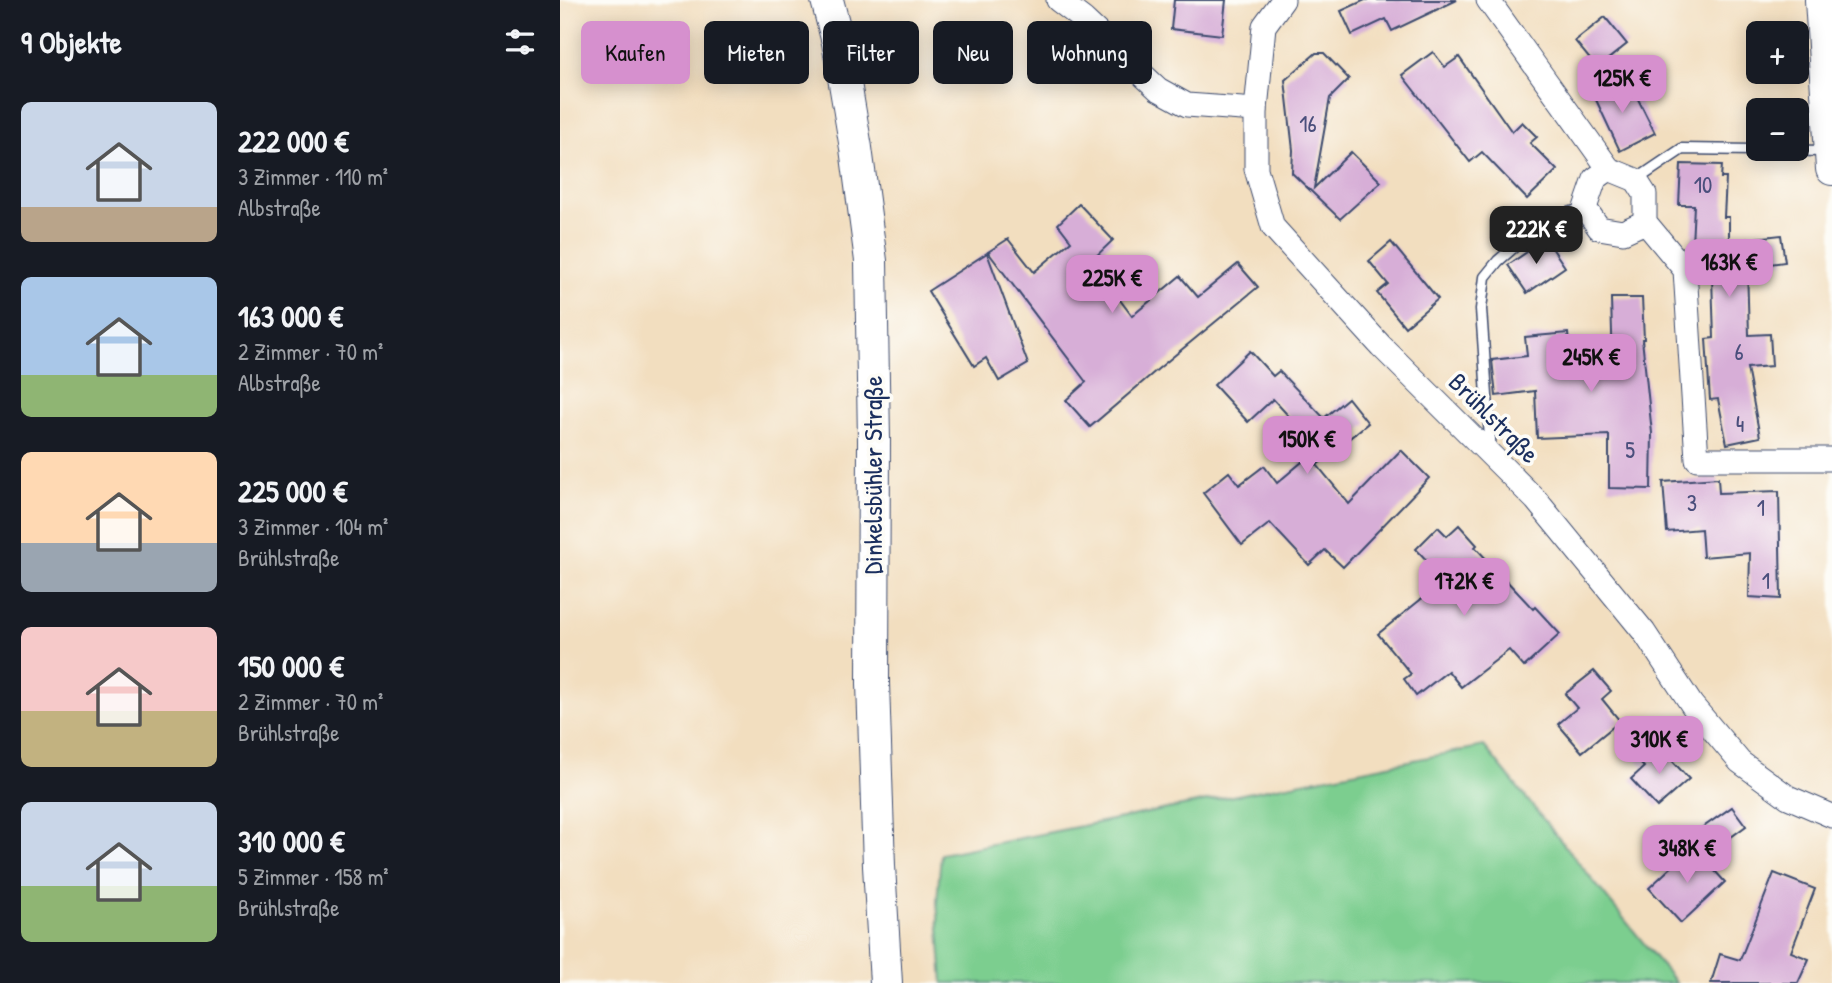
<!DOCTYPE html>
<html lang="de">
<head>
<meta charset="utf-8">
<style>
	:root { --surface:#171b24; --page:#242831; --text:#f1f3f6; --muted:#9ea1a6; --accent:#d690ce }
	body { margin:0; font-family:"Patrick Hand",sans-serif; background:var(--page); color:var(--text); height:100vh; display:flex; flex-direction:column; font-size:26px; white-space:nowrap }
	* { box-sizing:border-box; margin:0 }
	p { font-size:23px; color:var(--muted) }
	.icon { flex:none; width:38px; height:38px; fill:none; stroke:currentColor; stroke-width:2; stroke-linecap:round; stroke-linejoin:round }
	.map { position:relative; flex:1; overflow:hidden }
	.drawer { display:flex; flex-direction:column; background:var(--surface); width:560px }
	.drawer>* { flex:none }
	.hud { position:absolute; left:21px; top:21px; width:665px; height:63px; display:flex; gap:14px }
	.tools { position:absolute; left:1186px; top:21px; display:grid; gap:14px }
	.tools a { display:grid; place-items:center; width:63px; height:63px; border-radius:10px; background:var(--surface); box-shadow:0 4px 18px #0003; font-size:35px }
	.price { position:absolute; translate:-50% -60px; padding:0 16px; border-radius:14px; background:var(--accent); color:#111; font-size:23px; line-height:46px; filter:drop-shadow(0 2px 4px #0008) }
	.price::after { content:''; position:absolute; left:50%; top:42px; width:21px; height:16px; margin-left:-10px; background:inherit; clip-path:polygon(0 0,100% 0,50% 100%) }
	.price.selected { background:#222; color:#fff }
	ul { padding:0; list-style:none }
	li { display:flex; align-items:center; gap:21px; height:175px; padding:0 21px }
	li span { display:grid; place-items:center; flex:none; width:196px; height:140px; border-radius:10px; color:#555 }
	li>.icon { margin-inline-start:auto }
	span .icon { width:84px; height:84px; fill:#fffc; stroke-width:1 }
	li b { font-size:30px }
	h2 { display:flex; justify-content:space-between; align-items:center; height:84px; padding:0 21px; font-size:30px }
	.tag { padding:0 24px; border-radius:10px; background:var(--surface); box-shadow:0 4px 18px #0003; font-size:24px; line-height:63px }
	.tag.selected { background:var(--accent); color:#111 }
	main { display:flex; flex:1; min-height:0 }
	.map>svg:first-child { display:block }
</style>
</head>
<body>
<main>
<section class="drawer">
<h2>9 Objekte<svg class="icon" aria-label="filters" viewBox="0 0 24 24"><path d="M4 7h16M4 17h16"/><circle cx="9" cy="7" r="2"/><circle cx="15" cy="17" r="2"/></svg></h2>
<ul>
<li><span style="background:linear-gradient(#c9d6e8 75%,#b9a48a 0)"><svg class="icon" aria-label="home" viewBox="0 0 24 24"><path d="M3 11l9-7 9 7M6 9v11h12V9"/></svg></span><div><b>222 000 €</b><p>3 Zimmer · 110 m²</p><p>Albstraße</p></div></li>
<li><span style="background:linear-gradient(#a9c7e8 70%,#8fb573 0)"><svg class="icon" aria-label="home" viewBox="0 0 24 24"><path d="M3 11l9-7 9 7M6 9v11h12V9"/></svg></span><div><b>163 000 €</b><p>2 Zimmer · 70 m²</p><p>Albstraße</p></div></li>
<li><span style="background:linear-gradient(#ffd9b3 65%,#9aa5b1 0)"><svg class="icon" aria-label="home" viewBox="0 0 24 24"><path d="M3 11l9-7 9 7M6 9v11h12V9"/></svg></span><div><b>225 000 €</b><p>3 Zimmer · 104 m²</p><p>Brühlstraße</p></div></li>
<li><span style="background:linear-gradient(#f6c9c9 60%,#c2b280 0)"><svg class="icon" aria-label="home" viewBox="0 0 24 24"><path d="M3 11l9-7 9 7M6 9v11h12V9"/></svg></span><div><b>150 000 €</b><p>2 Zimmer · 70 m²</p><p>Brühlstraße</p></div></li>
<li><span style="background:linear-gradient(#c9d6e8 60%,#8fb573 0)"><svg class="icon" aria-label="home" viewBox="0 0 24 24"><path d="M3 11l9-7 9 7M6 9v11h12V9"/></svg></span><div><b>310 000 €</b><p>5 Zimmer · 158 m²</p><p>Brühlstraße</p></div></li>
</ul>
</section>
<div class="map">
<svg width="1272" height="983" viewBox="0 0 1272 983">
	<rect width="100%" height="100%" fill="#fdfcf7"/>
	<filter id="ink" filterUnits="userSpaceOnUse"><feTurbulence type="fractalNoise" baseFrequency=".0143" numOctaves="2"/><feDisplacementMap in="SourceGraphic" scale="14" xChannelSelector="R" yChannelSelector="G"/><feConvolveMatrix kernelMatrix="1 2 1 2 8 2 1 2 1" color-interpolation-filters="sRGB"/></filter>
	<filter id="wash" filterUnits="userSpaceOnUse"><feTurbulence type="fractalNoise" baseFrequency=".00686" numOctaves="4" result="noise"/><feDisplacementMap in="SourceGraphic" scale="28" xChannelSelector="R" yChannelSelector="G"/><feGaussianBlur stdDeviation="1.57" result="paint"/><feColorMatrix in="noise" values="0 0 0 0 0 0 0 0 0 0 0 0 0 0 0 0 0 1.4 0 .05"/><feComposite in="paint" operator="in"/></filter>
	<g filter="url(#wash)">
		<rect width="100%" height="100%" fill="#f2debf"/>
		<!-- green -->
		<polygon fill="#7cce8f" stroke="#4c7e76" stroke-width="2" points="924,746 1116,983 383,983 377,901 381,854"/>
		<g id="blocks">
			<!-- building -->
			<g fill="#d7aed7">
				<polygon points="614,0 666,0 662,35 611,29"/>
				<polygon points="805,0 897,0 832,31 826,19 792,35 781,11"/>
				<polygon points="1045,17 1067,44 1037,68 1015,41"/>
				<polygon points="873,52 885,67 899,57 952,132 962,122 977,137 970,143 997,170 967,199 922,152 910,162 842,75"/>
				<polygon points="756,53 764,53 789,79 770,98 754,188 791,152 821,182 780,219 732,173 733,150 725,80"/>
				<polygon points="1054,77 1065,102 1076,95 1095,133 1060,151 1030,87"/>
				<polygon points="1121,164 1162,165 1161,178 1166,178 1164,217 1169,217 1169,241 1221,235 1225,262 1187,267 1189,335 1210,334 1212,366 1187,368 1200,437 1167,444 1158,399 1150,400 1146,339 1154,338 1151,246 1132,245 1134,205 1119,205"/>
				<polygon points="519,204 553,240 531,261 572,316 620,276 638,297 678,264 698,287 598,369 530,427 506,400 526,382 428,252 448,239 474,272 511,241 498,224"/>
				<polygon points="986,239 1005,267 967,293 948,265"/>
				<polygon points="831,242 878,299 845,327 817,293 828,284 809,261"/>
				<polygon points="427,253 468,364 439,381 426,358 414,366 368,291"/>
				<polygon points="1051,298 1082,298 1084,339 1082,339 1092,433 1091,489 1049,488 1049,435 977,438 975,391 936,396 932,360 967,356 965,337 1008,333 1011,370 1053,366"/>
				<polygon points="690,351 713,376 719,371 764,418 788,398 808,423 757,465 789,504 841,450 869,478 783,567 765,550 749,565 710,523 682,545 643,493 669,472 679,485 704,466 717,483 749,456 737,441 745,434 713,399 688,422 654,385"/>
				<polygon points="1158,478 1159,493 1219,491 1221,599 1189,597 1190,553 1143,557 1141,529 1107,532 1103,482"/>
				<polygon points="899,525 917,545 915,547 973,609 975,607 1000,634 964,667 949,650 901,687 888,671 856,696 844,679 851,674 818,634 885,580 856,549 878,527 887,536"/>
				<polygon points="1034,671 1051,691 1042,699 1060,721 1022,752 998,724 1017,708 1005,694"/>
				<polygon points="1096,743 1129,779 1097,807 1071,779 1084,767 1077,760"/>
				<polygon points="1172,807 1186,826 1156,848 1142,828"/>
				<polygon points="1133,847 1165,882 1121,923 1089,888"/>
				<polygon points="1214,873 1255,889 1231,952 1249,959 1238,983 1151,983 1160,954 1180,960"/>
			</g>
		</g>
	</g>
	<g filter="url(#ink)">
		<use href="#blocks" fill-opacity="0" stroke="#3b496d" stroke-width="2"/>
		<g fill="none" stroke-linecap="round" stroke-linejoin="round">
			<!-- lane casing -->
			<g stroke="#3b496d" stroke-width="13">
				<g id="lane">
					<polyline points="1076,180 1122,149 1266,151"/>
					<polyline points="931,453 921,309 925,277 938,261 985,220 1025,208"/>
				</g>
			</g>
			<!-- street casing -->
			<g stroke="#3b496d" stroke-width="25">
				<g id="street">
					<polyline points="498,0 523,19 598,89 627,105 696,110"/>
					<polyline points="723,0 704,26 696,110 696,169 713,227 821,346 976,500 1084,632 1132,705 1180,762 1228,797 1272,816"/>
					<polyline points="928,0 1049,169 1076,180 1085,194 1085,222 1125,270 1137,459 1272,459"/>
					<polyline points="1049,169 1035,179 1025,208 1039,228 1063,232 1085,222"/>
				</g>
			</g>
			<!-- secondary casing -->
			<g stroke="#3b496d" stroke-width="34">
				<g id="secondary">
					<polyline points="267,0 278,42 296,148 311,261 314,441 313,683 319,866 326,983"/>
					<polyline points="1261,0 1272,169"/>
				</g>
			</g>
			<!-- lane -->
			<use href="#lane" stroke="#fff" stroke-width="10"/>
			<!-- street -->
			<use href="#street" stroke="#fff" stroke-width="23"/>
			<!-- secondary -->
			<use href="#secondary" stroke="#fff" stroke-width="32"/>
		</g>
	</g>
	<g text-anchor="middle" stroke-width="7" stroke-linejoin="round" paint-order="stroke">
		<!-- number labels -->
		<g font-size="23" fill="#4a4f7c">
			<text x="748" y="132">16</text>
			<text x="1143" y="193">10</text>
			<text x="1179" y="360">6</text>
			<text x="1180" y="432">4</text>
			<text x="1070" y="458">5</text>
			<text x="1132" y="511">3</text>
			<text x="1201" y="516">1</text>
			<text x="1206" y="589">1</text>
		</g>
		<!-- street labels -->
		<g font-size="26" fill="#1b2f5e" stroke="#fdfcf7">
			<text transform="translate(934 418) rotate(45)" y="9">Brühlstraße</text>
			<text transform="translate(313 475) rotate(-90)" y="9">Dinkelsbühler Straße</text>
		</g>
	</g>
</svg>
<div class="tools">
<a>+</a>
<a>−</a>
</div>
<b class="price" style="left:1062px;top:115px">125K €</b>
<b class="price selected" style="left:976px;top:266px">222K €</b>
<b class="price" style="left:1169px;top:299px">163K €</b>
<b class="price" style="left:552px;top:315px">225K €</b>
<b class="price" style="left:1031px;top:394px">245K €</b>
<b class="price" style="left:747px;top:476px">150K €</b>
<b class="price" style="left:904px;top:618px">172K €</b>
<b class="price" style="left:1099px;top:776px">310K €</b>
<b class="price" style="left:1127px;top:885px">348K €</b>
<div class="hud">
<a class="tag selected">Kaufen</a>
<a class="tag">Mieten</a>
<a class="tag">Filter</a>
<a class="tag">Neu</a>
<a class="tag">Wohnung</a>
</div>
</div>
</main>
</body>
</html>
